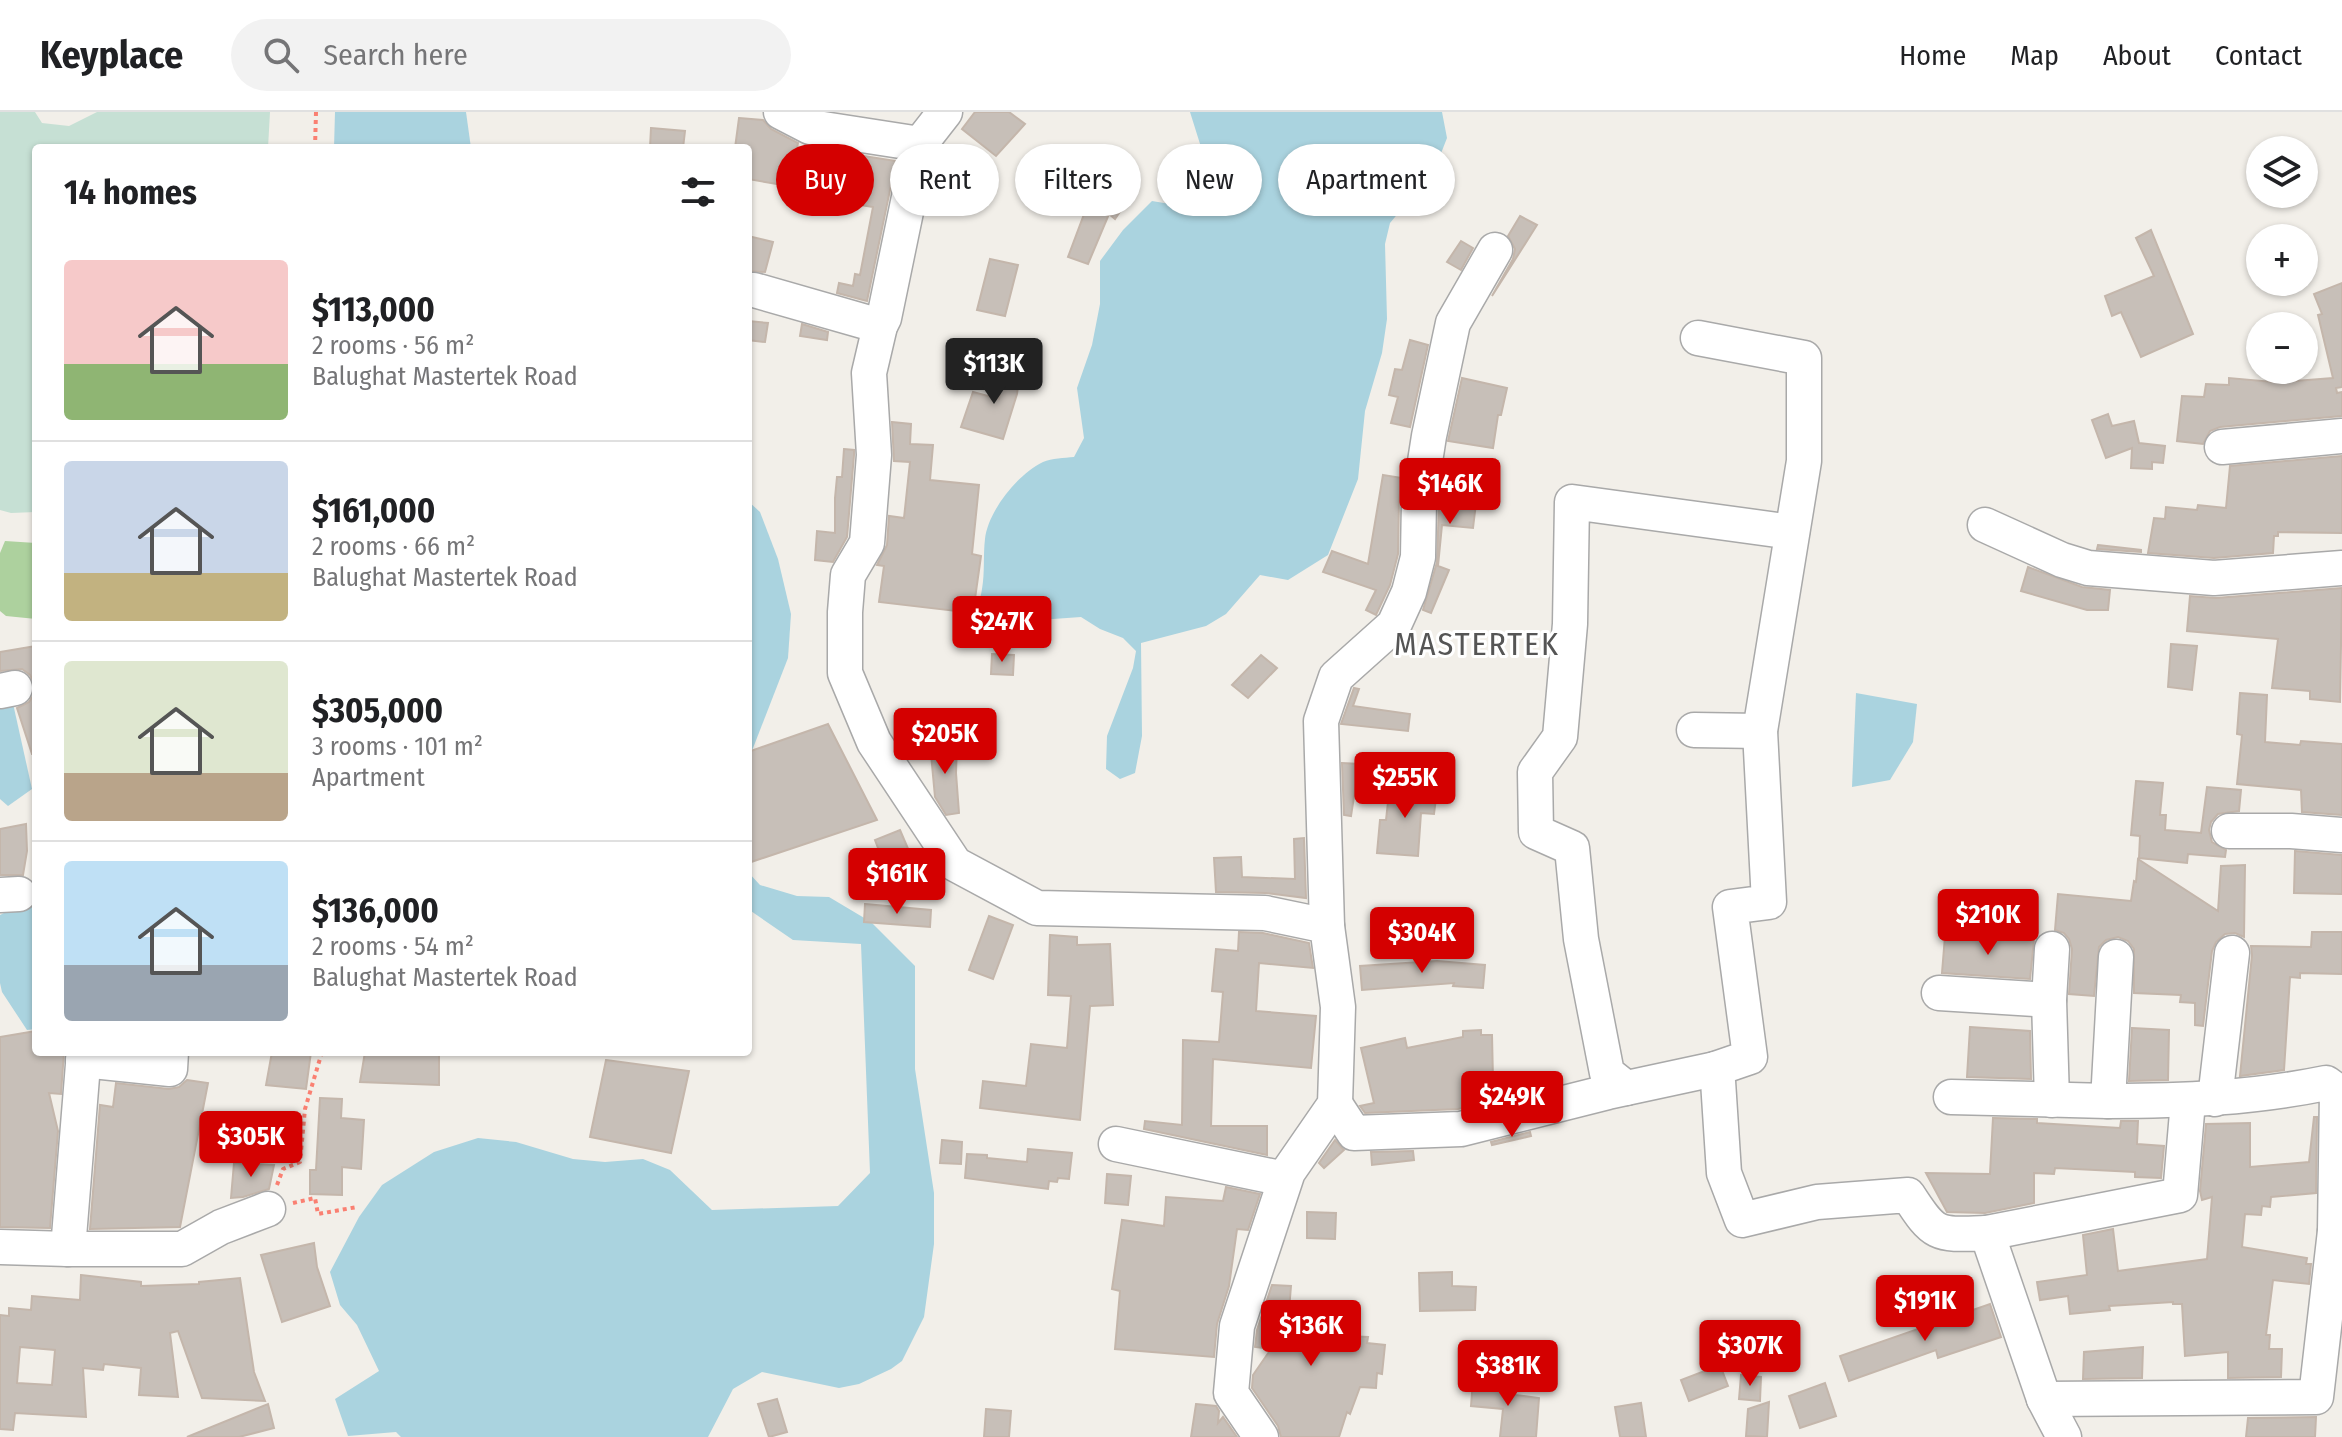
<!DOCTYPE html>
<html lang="en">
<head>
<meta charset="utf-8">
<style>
	:root { --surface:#fff; --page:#f2f2f2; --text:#202124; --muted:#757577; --line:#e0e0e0; --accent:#d40000 }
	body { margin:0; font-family:"Fira Sans Condensed",sans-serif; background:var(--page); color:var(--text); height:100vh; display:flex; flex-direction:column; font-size:30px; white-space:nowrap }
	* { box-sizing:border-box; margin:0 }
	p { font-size:26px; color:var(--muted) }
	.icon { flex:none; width:44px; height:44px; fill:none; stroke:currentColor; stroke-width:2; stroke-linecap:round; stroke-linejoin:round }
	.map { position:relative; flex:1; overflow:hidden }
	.drawer { position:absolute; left:32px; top:32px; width:720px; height:912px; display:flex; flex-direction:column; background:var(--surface); border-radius:8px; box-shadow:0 2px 6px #0004 }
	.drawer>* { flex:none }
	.banner { position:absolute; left:776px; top:32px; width:760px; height:72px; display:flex; gap:16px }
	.tools { position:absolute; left:2246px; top:24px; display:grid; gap:16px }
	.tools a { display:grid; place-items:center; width:72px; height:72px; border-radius:50%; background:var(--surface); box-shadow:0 2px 6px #0004; font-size:40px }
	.price { position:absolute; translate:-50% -68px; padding:0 18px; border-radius:8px; background:var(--accent); color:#fff; font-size:26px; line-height:52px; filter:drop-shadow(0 2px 4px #0008) }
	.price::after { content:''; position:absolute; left:50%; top:48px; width:24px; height:18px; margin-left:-12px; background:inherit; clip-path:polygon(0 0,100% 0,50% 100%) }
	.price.current { background:#222; color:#fff }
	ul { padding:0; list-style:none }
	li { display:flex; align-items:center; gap:24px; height:200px; padding:0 32px }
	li+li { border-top:2px solid var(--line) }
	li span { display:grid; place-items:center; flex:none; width:224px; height:160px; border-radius:8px; color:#555 }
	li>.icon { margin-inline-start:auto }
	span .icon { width:96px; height:96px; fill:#fffc; stroke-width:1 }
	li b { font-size:34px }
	h2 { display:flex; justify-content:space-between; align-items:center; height:96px; padding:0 32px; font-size:34px }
	.tag { padding:0 28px; border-radius:36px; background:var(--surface); box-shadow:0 2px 6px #0004; font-size:28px; line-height:72px }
	.tag.current { background:var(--accent); color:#fff }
	header { display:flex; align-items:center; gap:48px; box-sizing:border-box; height:112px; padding:0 40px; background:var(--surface); border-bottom:2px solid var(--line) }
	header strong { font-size:38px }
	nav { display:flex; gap:44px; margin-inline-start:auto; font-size:28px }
	.search { width:560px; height:72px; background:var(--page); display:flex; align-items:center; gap:20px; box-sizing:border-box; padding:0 28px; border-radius:44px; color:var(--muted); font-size:30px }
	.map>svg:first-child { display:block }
</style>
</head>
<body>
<header>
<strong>Keyplace</strong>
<div class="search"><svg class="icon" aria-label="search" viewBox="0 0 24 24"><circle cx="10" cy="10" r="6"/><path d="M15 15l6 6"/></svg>Search here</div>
<nav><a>Home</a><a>Map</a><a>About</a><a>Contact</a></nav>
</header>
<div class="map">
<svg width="2342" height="1325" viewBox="0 0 2342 1325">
	<rect width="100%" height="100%" fill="#f2efe9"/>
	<!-- forest -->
	<polygon fill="#add19e" points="5,429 36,431 36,507 6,504 0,499 0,441"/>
	<!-- wetland -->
	<polygon fill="#c6e0d4" points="0,0 35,0 42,11 69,14 97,0 270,0 268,36 36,36 36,400 11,401 0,398"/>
	<!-- water -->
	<g fill="#aad3df">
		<polygon points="335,0 466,0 471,36 334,36"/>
		<path d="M1190,0H1442L1447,26L1438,49L1425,69L1390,111L1385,132L1387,207L1382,241L1365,299L1358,367L1328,443L1288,468L1260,463L1226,502L1206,514L1141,531L1142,624L1135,661L1120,667L1106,657L1107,624L1133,556L1136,539L1123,526L1100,517L1081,505L1039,508L1003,528L984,530C970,514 979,496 982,477C985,460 983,444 985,427C988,399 1018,362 1043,350C1052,346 1064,346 1074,345L1084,326L1077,276L1092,233L1100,192V149L1123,118L1152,89L1182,94L1200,79L1206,51Z"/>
		<polygon points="748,389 760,400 778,447 791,502 788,546 748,649"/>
		<polygon points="1856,581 1917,592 1913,630 1890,668 1852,675"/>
		<polygon points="12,587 32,677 8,694 0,687 0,590"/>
		<polygon points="748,760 760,773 797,784 829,785 871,810 915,854 915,957 934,1081 934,1132 924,1205 902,1249 891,1257 859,1272 839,1276 762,1260 733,1277 708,1325 401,1325 396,1320 348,1324 335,1287 379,1259 357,1213 340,1193 330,1160 359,1105 382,1073 434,1040 478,1026 516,1030 573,1047 605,1050 643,1047 670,1058 712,1098 838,1094 870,1061 861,832 793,828 748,797"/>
		<polygon points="36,789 36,917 27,918 2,880 0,871 0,803 4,801 4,790"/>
	</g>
	<!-- building -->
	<g fill="#c7bfb8" stroke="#c4b6ab" stroke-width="2" fill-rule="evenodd">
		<polygon points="975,0 1009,0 1025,12 996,44 962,17"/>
		<polygon points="739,6 763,8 771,17 798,31 789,74 748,67 748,36 735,36"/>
		<polygon points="651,16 685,19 683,36 650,36"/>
		<polygon points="832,39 896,49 867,189 837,181 839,171 853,174 855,162 860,163 873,95 822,87"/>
		<polygon points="1109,60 1119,66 1122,62 1138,73 1115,107 1109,102 1088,152 1068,145 1089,89"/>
		<polygon points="1520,104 1537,113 1492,184 1513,147 1515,137 1508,124"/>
		<polygon points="2151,118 2193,222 2141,245 2121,200 2112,204 2105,184 2154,164 2136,126"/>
		<polygon points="748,124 773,130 765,160 748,159"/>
		<polygon points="1461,129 1473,136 1461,158 1447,150"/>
		<polygon points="990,147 1018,153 1005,204 977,198"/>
		<polygon points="2342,171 2342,275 2336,276 2337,281 2342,280 2342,304 2220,315 2210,319 2203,332 2177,329 2182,284 2204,285 2206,272 2229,273 2229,266 2273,270 2273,267 2295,269 2333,266 2318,203 2322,202 2314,182"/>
		<polygon points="748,209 768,211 765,230 748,228"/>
		<polygon points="802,212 828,220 827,228 800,224"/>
		<polygon points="1410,228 1428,233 1410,315 1391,311 1398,285 1389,283 1395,257 1402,258"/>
		<polygon points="1004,249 1021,252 1017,282 1003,327 961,315 973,280 999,287"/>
		<polygon points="1462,266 1507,276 1501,303 1498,303 1493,336 1448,329"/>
		<polygon points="2108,302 2112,314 2134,309 2139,331 2165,334 2163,351 2152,350 2152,357 2131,356 2132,336 2106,346 2092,308"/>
		<polygon points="892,310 911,312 910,332 933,333 930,368 979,373 972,442 981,444 973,501 879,490 884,454 877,453 887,433 889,404 904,406 910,350 894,349"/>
		<polygon points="844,337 854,338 854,343 847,425 833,450 815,448 817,419 835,421 835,386 837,365 842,365"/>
		<polygon points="2342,344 2342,421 2278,420 2278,424 2274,424 2273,441 2214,446 2148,441 2154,406 2165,407 2166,395 2197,398 2198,393 2226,396 2230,354"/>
		<polygon points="1443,362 1467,365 1464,390 1476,391 1473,416 1442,413 1438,454 1449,458 1431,501 1423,498 1437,450 1439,390"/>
		<polygon points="1383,363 1402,366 1399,388 1398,442 1390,473 1376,503 1366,498 1376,478 1323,460 1332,439 1368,452"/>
		<polygon points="2098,433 2141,438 2141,440 2097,437"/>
		<polygon points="2028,455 2082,475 2110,478 2108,498 2087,498 2021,479"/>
		<polygon points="2342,476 2340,590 2310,587 2310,579 2272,576 2278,527 2187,519 2190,484 2216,486"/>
		<polygon points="2171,532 2197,534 2192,578 2168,575"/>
		<polygon points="36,534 36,642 32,642 17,596 29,590 34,582 34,571 30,563 22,557 0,559 0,540"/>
		<polygon points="992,542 1014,543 1013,563 991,562"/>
		<polygon points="1261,543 1277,556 1248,586 1232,573"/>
		<polygon points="1354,576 1359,577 1353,594 1410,602 1408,619 1341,612"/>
		<polygon points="2240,581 2267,583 2265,630 2300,633 2301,629 2342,632 2342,703 2302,700 2301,678 2237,672 2242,623 2237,622"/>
		<polygon points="828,612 877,708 748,751 748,640"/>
		<polygon points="930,631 957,631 956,661 959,701 946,703 935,685"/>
		<polygon points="1342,651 1359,652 1351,704 1344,703"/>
		<polygon points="2136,669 2163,671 2160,703 2166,703 2165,718 2201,721 2207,675 2241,678 2239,699 2218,702 2211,710 2209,718 2212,730 2226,738 2225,745 2188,742 2187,751 2139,746 2140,724 2131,723"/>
		<polygon points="1390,672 1437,678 1434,702 1421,701 1418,744 1377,741 1380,708 1386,708"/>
		<polygon points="26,712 27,739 23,763 0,763 0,717"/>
		<polygon points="900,718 909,739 883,749 875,728"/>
		<polygon points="1304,726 1306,786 1266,781 1216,780 1214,746 1241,745 1242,765 1295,767 1294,727"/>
		<polygon points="2295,739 2342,743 2342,782 2294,781"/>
		<polygon points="2138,747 2218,799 2221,754 2245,753 2244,825 2235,821 2225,822 2216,830 2212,839 2203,914 2195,913 2195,891 2180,890 2181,883 2134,881 2134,837 2128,829 2118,825 2106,828 2099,835 2094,884 2069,882 2072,837 2069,827 2064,821 2055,818 2058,782 2131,789 2134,769 2136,770"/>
		<polygon points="865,792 931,798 930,815 864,810"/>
		<polygon points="989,804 1013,813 993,867 969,858"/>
		<polygon points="1239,820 1263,821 1309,831 1313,856 1259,851 1256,899 1316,904 1311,956 1213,947 1211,1014 1267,1014 1267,1043 1144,1017 1145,1009 1182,1013 1183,928 1219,930 1223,880 1212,879 1216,837 1238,839"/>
		<polygon points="2312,820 2342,820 2342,862 2300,861 2300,866 2290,865 2284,958 2240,964 2252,843 2251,834 2311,835"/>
		<polygon points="1050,823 1077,825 1077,833 1110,832 1113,893 1090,894 1080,1008 980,996 983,969 1026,974 1031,932 1067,936 1071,884 1048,883"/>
		<polygon points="1945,824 2034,828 2030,867 1942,861"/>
		<polygon points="1437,849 1485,853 1483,876 1453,874 1454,871 1362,878 1360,854"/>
		<polygon points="1970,915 2030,919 2031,967 1967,965"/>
		<polygon points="2132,916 2169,918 2168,968 2129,969"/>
		<polygon points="1481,918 1481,923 1492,923 1493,968 1499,966 1504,986 1458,997 1365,1001 1360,994 1374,991 1361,936 1405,926 1407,936 1463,925 1463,919"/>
		<polygon points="36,919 36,940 64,940 61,982 49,981 58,1019 50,1116 0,1115 0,925"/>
		<polygon points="272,940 311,940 306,977 266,973"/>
		<polygon points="365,940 439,940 439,973 360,970"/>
		<polygon points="606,948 689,959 671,1041 590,1025"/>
		<polygon points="187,968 208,971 180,1115 90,1117 100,993 113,995 116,971 169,977 179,975"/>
		<polygon points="320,986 342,987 341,1006 364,1008 361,1057 342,1055 342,1083 310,1082 310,1058 316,1058"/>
		<polygon points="2314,1005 2317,1005 2316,1081 2271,1085 2270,1095 2262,1094 2261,1103 2245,1102 2242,1135 2307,1146 2306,1152 2311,1152 2309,1172 2273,1168 2266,1223 2270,1223 2269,1237 2282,1237 2281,1265 2228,1266 2228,1240 2185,1244 2182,1192 2173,1192 2173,1190 2109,1194 2110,1198 2070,1202 2068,1184 2040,1188 2037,1170 2087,1163 2083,1123 2113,1117 2118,1159 2207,1147 2212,1085 2202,1088 2200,1079 2206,1012 2250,1011 2250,1055 2309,1050"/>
		<polygon points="1993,1006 2037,1007 2037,1011 2120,1016 2121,1009 2138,1009 2137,1032 2164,1034 2161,1066 2135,1065 2135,1060 2055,1056 2054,1062 2034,1061 2034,1091 1985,1101 1947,1100 1926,1061 1990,1062"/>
		<polygon points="1530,1020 1531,1024 1492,1033 1491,1030"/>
		<polygon points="942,1028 962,1030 961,1052 940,1051"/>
		<polygon points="1335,1028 1344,1038 1324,1056 1319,1051"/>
		<polygon points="1028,1037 1072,1041 1069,1067 1058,1066 1057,1070 1049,1069 1048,1077 965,1066 967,1042 987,1043 987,1046 1027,1050"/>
		<polygon points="1413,1039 1414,1048 1372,1053 1371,1040"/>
		<polygon points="234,1051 274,1053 269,1077 243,1085 231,1086"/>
		<polygon points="1107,1062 1131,1064 1128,1093 1105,1091"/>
		<polygon points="1226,1075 1260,1082 1248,1118 1237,1117 1229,1174 1217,1212 1214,1245 1115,1237 1120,1179 1112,1177 1122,1108 1164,1114 1166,1085 1223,1089"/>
		<polygon points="1307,1100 1336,1101 1335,1127 1307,1126"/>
		<polygon points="314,1131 317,1155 330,1194 282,1210 261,1143"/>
		<polygon points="1452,1160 1452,1174 1476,1175 1475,1198 1420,1199 1419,1161"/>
		<path d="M81,1163L141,1170V1174L199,1172V1170L240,1166L254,1260L265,1289L202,1286L178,1219L170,1221L178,1285L139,1283L141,1256L104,1252L103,1258L83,1256L86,1305L15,1301L13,1318L0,1317V1203L9,1204V1196L31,1198L32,1184L80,1188ZM20,1235L55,1238L52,1273L17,1271Z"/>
		<polygon points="1272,1173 1291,1174 1289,1198 1345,1203 1344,1224 1368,1225 1367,1231 1385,1233 1382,1262 1377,1261 1376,1276 1360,1275 1350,1302 1347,1300 1339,1325 1281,1325 1278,1314 1252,1276 1253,1263 1271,1237 1255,1235 1257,1218"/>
		<polygon points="1990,1192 2001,1225 1938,1246 1936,1238 1849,1269 1840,1244"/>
		<polygon points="2143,1235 2142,1266 2083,1267 2084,1240"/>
		<polygon points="1720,1253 1728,1274 1689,1289 1681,1268"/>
		<polygon points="1741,1263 1761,1265 1760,1289 1739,1287"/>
		<polygon points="1473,1269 1516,1272 1515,1283 1539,1286 1536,1325 1500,1325 1503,1297 1471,1294"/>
		<polygon points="1825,1271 1836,1304 1800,1316 1789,1284"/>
		<polygon points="777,1287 787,1320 769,1325 758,1292"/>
		<polygon points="1769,1290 1767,1325 1746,1324 1748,1297"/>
		<polygon points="1641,1291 1646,1325 1620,1325 1615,1295"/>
		<polygon points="268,1292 274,1316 239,1325 187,1325"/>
		<polygon points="1196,1292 1216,1294 1219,1299 1218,1311 1223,1305 1237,1325 1191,1325"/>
		<polygon points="986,1297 1011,1299 1009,1325 984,1325"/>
		<polygon points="2316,1305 2315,1325 2246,1325 2248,1306"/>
	</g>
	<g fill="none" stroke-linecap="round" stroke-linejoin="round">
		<!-- minor casing -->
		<g stroke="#a9a9a9" stroke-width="37">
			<g id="minor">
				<polyline points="781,0 810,15 920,32"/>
				<polyline points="945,0 920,32 884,206 880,214 869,261 874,343 867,431 848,463 845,500 845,561 874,630 955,752 1037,796 1265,801 1327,814 1338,895 1335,992 1288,1060 1237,1214 1231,1281 1261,1325"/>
				<polyline points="754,178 880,214"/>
				<path d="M1698,226L1804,246V349L1760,619L1769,790L1730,795L1750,945L1715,957L1718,969L1724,1061L1742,1108L1817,1090L1908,1083C1935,1125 1937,1123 1987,1121L2044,1287L2064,1325"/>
				<polyline points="2222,335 2342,324"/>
				<polyline points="1985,413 2062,448 2088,456 2214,466 2342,456"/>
				<polyline points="0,579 15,576"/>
				<polyline points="1694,618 1760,619"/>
				<polyline points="2229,719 2291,719 2342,723"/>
				<polyline points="0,783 19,782"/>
				<polyline points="1327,814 1321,609 1336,565 1394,513 1409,480 1418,445 1419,388 1429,324 1453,211 1495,138"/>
				<polyline points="2052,837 2049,888 2052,988"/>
				<path d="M2116,845L2108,989C2182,989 2253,986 2326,971L2337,979L2335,1119L2342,1117"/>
				<polyline points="1939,881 2049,888"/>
				<polyline points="83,948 170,957 171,940"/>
				<polyline points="1626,976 1607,961 1581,827 1572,736 1536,720 1535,660 1560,625 1570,512 1572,390 1792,420"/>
				<polyline points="1951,985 2108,989"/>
				<polyline points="2215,987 2232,841"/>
				<polyline points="1335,992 1354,1021 1461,1017 1608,980 1715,957"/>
				<polyline points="1116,1032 1285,1067"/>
				<polyline points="1987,1121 2180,1083 2188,989"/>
				<polyline points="0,1135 68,1137 182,1137 221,1115 268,1097"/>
				<polyline points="68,1137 84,940"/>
				<polyline points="2044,1287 2316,1285 2335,1119"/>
			</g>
		</g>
		<!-- path -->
		<g stroke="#fa8072" stroke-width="4" stroke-dasharray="4 4" stroke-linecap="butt">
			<polyline points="315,36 316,0"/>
			<polyline points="277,1073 283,1057 300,1050 305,997 322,940"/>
			<polyline points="293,1091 315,1086 318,1102 357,1095"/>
		</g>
		<!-- minor -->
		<use href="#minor" stroke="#fff" stroke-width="34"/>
	</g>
	<g text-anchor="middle" stroke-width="6" stroke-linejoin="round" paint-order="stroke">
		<!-- quarter labels -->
		<g font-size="32" letter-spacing="2" fill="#555" stroke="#fff">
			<text x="1477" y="543">MASTERTEK</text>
		</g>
	</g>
</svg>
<div class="tools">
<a><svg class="icon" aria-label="layers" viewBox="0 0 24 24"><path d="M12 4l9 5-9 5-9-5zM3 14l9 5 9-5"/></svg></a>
<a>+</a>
<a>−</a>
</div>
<b class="price current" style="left:994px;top:294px">$113K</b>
<b class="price" style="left:1450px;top:414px">$146K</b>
<b class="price" style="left:1002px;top:552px">$247K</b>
<b class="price" style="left:945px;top:664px">$205K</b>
<b class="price" style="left:1405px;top:708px">$255K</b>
<b class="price" style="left:897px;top:804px">$161K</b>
<b class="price" style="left:1988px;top:845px">$210K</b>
<b class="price" style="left:1422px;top:863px">$304K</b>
<b class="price" style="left:1512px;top:1027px">$249K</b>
<b class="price" style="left:251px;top:1067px">$305K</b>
<b class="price" style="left:1925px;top:1231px">$191K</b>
<b class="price" style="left:1311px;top:1256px">$136K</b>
<b class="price" style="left:1750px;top:1276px">$307K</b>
<b class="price" style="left:1508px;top:1296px">$381K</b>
<div class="banner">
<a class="tag current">Buy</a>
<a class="tag">Rent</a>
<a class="tag">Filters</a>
<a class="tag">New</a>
<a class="tag">Apartment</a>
</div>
<section class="drawer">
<h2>14 homes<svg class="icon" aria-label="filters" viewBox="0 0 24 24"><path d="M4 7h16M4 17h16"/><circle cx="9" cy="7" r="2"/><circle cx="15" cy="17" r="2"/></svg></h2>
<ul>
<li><span style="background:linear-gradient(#f6c9c9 65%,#8fb573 0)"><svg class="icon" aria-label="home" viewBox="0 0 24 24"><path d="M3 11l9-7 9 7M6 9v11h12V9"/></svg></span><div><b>$113,000</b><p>2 rooms · 56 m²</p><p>Balughat Mastertek Road</p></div></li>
<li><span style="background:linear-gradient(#c9d6e8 70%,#c2b280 0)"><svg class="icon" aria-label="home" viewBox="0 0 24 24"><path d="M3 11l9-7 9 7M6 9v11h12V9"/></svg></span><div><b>$161,000</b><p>2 rooms · 66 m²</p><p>Balughat Mastertek Road</p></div></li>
<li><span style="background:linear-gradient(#dfe7d0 70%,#b9a48a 0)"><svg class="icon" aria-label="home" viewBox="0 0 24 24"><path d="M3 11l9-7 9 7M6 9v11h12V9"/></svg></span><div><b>$305,000</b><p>3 rooms · 101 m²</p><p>Apartment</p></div></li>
<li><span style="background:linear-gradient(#bfe0f5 65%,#9aa5b1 0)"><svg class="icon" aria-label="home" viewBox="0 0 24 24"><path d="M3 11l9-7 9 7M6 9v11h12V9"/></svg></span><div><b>$136,000</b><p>2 rooms · 54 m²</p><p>Balughat Mastertek Road</p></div></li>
</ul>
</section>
</div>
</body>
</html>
